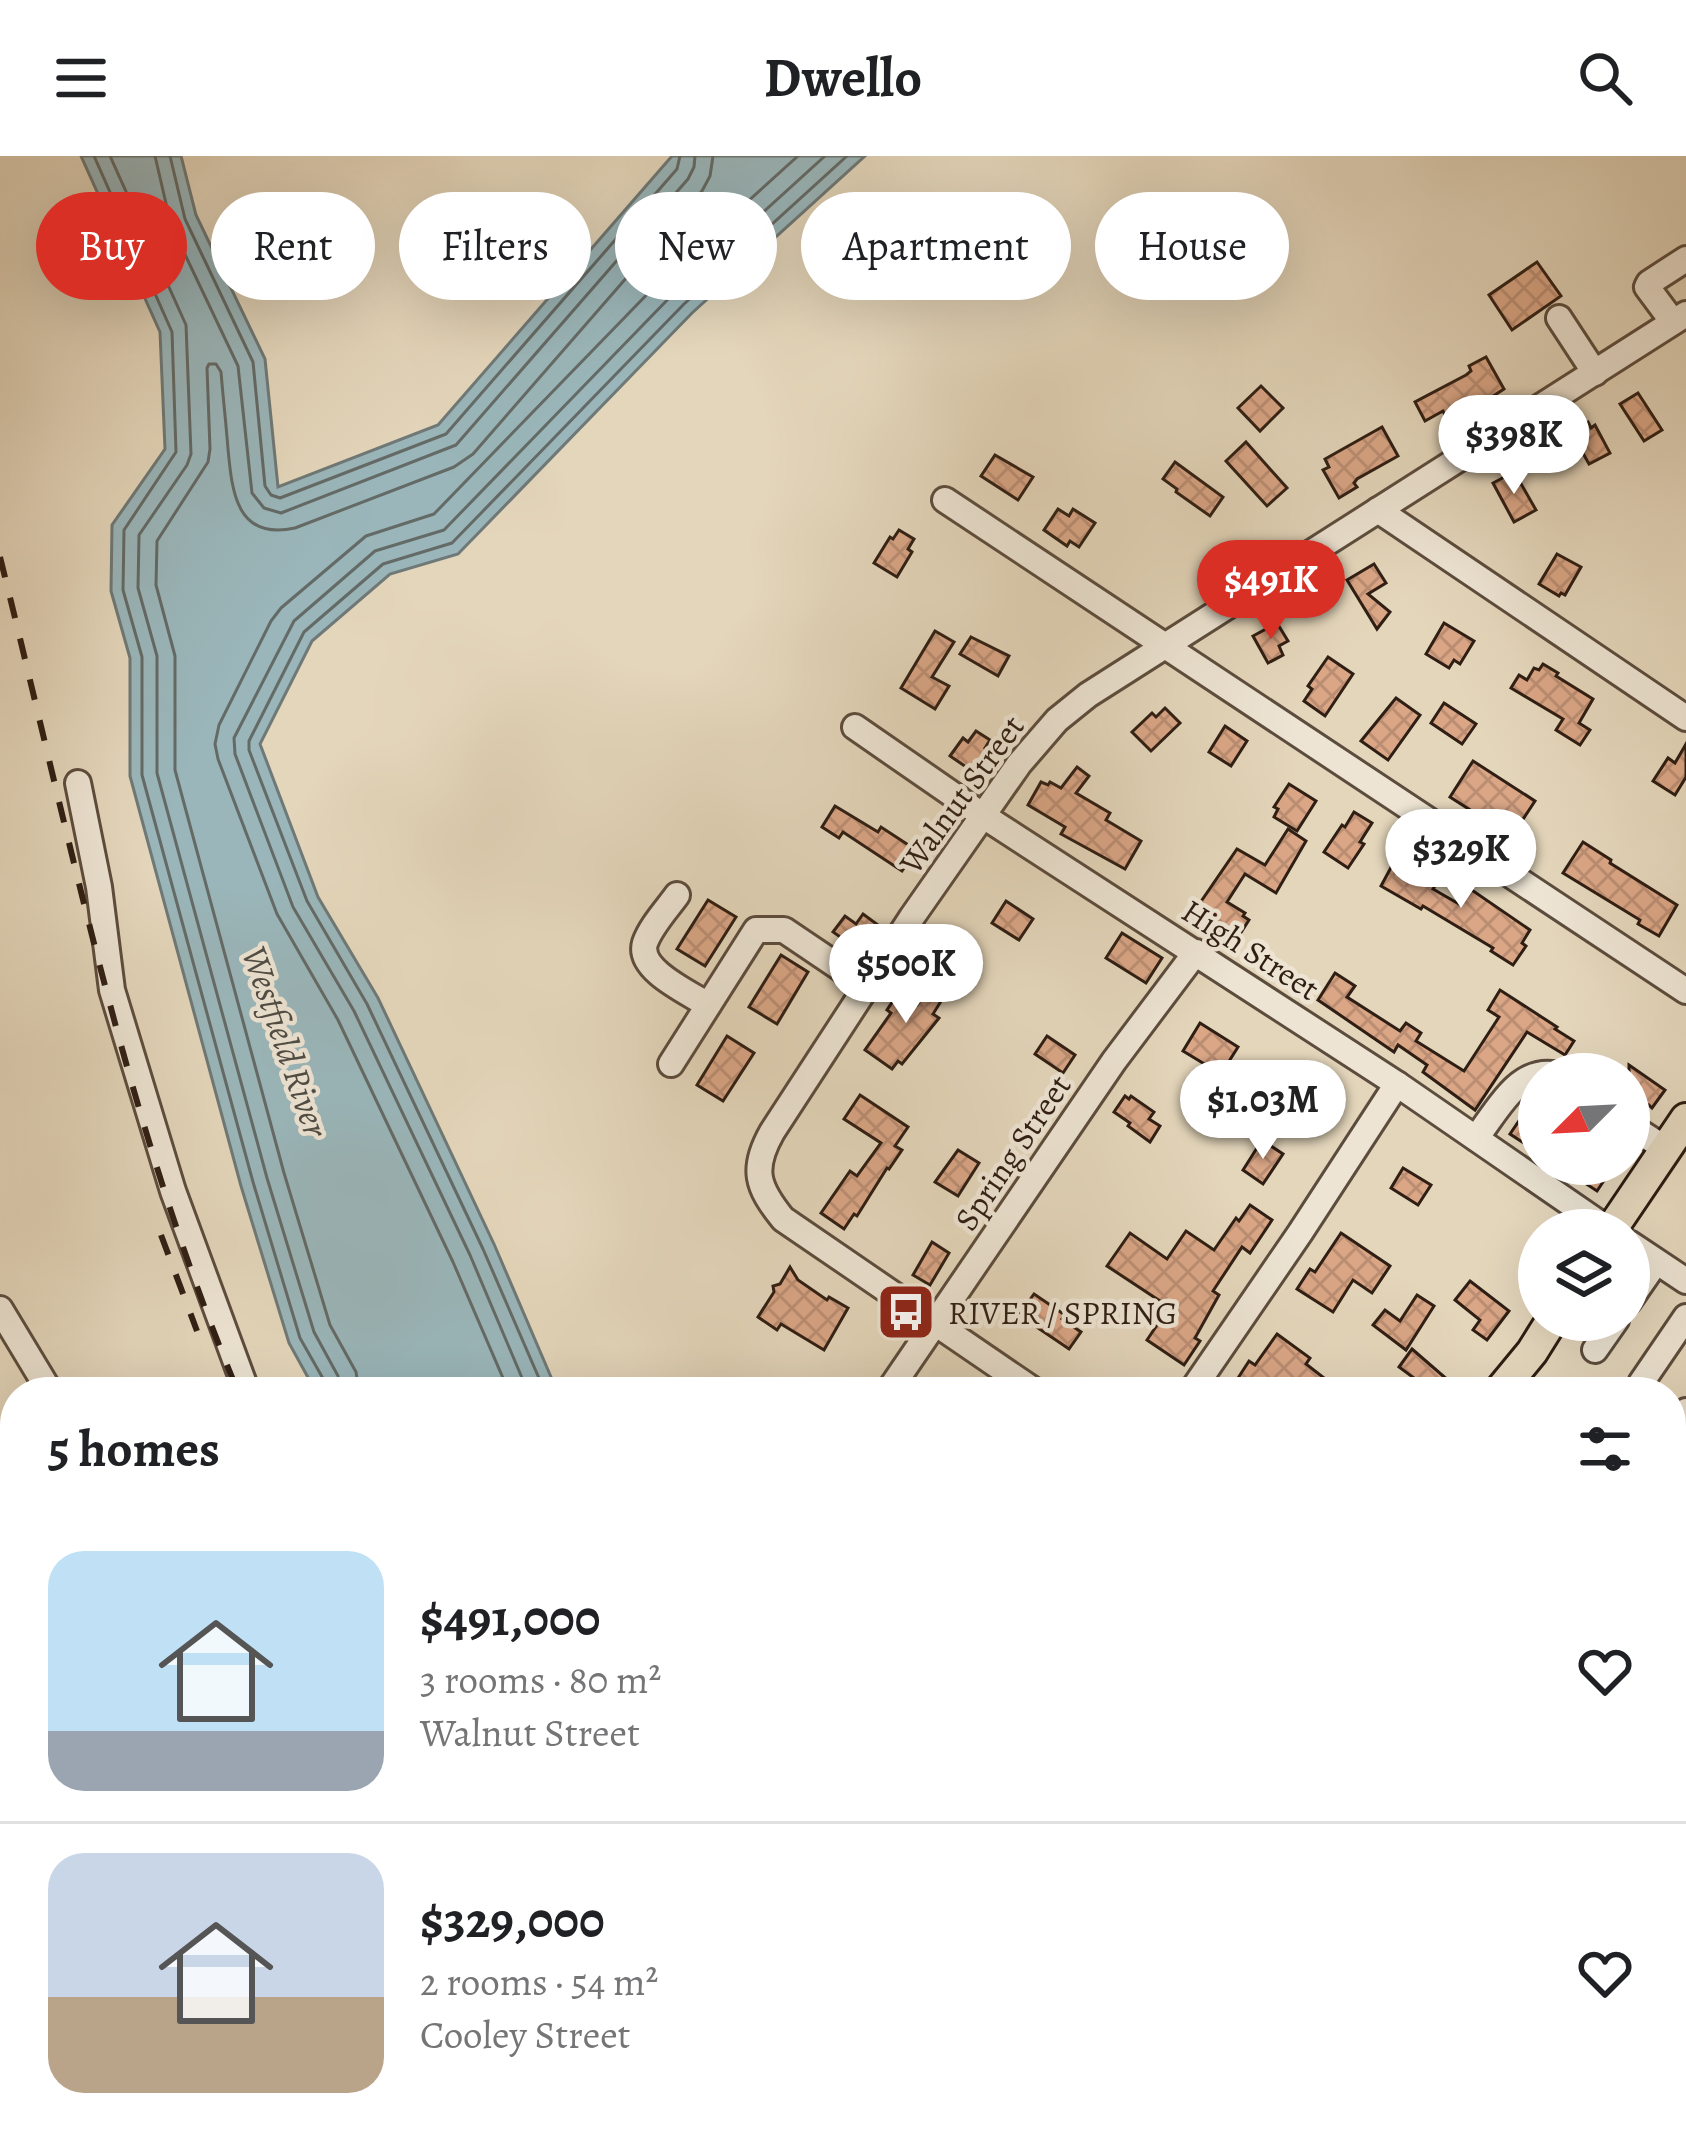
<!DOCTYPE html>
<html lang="en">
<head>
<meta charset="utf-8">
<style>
	:root { --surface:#fff; --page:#f2f2f2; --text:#202124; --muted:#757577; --line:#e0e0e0; --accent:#d93025 }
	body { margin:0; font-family:Alegreya,serif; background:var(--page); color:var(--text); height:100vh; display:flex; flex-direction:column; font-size:45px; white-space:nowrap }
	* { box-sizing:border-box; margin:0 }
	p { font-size:39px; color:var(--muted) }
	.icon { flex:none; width:66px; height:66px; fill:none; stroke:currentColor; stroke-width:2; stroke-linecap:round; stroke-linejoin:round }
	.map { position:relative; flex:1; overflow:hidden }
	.drawer { position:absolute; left:0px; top:1221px; width:1686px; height:771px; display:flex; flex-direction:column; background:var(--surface); border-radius:48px 48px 0 0; box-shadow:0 12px 48px #0002 }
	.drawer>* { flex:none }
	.hud { position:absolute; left:36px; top:36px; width:1614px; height:108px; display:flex; gap:24px }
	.needle { width:78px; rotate:246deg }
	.tools { position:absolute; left:1518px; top:897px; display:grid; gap:24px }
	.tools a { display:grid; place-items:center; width:132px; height:132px; border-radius:50%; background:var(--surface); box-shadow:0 12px 48px #0002; font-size:60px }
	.price { position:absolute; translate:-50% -102px; padding:0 27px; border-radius:42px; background:#fff; color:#222; font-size:39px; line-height:78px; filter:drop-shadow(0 3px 6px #0008) }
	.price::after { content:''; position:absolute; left:50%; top:72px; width:36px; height:27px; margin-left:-18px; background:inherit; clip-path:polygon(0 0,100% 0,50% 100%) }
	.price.current { background:var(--accent); color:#fff }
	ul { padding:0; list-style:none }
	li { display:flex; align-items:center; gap:36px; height:300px; padding:0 48px }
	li+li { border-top:3px solid var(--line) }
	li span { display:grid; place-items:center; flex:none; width:336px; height:240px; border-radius:36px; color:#555 }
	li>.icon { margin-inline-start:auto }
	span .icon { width:144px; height:144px; fill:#fffc; stroke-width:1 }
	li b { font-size:51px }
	h2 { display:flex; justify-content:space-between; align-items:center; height:144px; padding:0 48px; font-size:51px }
	.tag { padding:0 42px; border-radius:54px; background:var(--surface); box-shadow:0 12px 48px #0002; font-size:42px; line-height:108px }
	.tag.current { background:var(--accent); color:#fff }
	header { display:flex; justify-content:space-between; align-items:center; height:156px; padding:0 48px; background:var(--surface); font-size:54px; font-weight:600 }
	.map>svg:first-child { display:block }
</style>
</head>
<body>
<header><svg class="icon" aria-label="menu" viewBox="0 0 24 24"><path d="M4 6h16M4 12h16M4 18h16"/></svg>Dwello<svg class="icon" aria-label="search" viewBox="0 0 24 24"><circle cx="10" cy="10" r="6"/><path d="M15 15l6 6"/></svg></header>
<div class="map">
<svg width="1686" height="1990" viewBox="0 0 1686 1990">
	<defs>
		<pattern id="building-cross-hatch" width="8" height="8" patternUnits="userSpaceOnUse" patternTransform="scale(3)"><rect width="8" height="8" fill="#daa686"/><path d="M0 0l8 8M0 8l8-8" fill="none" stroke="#bb8e73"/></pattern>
	</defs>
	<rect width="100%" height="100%" fill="#e4d6bb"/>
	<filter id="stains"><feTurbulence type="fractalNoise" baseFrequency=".00167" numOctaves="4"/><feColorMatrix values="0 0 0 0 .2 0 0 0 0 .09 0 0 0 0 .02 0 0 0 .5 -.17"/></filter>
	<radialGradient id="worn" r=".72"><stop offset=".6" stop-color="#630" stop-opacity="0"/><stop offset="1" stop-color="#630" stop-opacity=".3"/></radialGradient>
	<!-- water -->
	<g fill="#9ab6ba" stroke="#6f7977" stroke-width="3">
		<polygon points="81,0 181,0 196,59 265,203 278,331 438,269 672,0 865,0 692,157 458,398 390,418 312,485 260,588 318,741 378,842 494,1088 554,1228 571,1236 316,1236 289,1187 241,1030 130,620 130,502 111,435 112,369 165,293 160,176"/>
		<polygon points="1231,1977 1515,1977 1524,1990 1248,1990"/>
	</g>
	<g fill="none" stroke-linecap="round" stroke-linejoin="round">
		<!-- shore -->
		<g stroke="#646a66" stroke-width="3">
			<polyline points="94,0 172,176 176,296 124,374 123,434 142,501 142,619 253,1026 300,1182 325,1226 326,1236"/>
			<polyline points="110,0 186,169 191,298 187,309 139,379 138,432 157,500 157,617 267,1022 314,1176 338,1220 341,1236"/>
			<polyline points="155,0 171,69 238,210 252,337 264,352 281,357 456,289 688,23 694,11 695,0"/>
			<polyline points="170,0 185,63 253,206 265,330 271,339 280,342 446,278 677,13 680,0"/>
			<path d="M359,1236L356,1216L330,1169L284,1017L175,614V500L156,429L157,385L208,306L210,293L207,212L209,208H216L221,216C223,241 226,267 228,293C232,335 236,385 295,372L454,311L473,298L702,35L710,20L713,0"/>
			<polyline points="509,1236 453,1106 338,864 277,758 218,603 215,588 219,569 271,465 281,452 366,380 434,358 661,124 798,0"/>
			<polyline points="528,1236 470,1099 354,855 293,751 235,598 234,582 294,465 375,395 444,374 674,137 825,0"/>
			<polyline points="545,1236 483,1093 367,848 307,745 249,594 249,585 304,476 383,408 452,387 684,148 847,0"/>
		</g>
	</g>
	<!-- building -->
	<g fill="url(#building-cross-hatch)" stroke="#2f1e13" stroke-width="3">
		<polygon points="1537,106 1561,140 1512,174 1489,139"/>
		<polygon points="1486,201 1504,233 1450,268 1443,255 1425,265 1415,246 1466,219 1471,215 1469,210"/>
		<polygon points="1261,230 1283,252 1260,275 1238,252"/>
		<polygon points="1638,237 1662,274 1644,285 1620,248"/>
		<polygon points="1588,266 1591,272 1595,269 1610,297 1589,308 1571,276"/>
		<polygon points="1382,271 1398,300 1357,323 1354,327 1357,331 1339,342 1323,314 1329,311 1325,303"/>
		<polygon points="1246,286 1287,332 1267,350 1226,305"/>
		<polygon points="995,299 1033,321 1018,344 981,320"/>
		<polygon points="1175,306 1223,341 1210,360 1176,336 1177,333 1163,323"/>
		<polygon points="1512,317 1517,327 1520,326 1536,354 1514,366 1493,327"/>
		<polygon points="1058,353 1069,360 1073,353 1095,367 1079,391 1070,385 1067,390 1044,374"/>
		<polygon points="899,374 914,383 908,393 912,396 897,421 874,407 890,381 893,383"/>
		<polygon points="1557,398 1581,411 1565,439 1561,437 1559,440 1539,428"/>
		<polygon points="1374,408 1386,427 1368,438 1390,456 1377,473 1347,424"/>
		<polygon points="1277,467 1288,485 1279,490 1283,499 1268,507 1253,480"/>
		<polygon points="1444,467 1474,485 1460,508 1454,504 1449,512 1426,498"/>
		<polygon points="935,475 954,486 932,521 949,530 935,553 901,532"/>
		<polygon points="971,481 1009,500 998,520 960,498"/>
		<polygon points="1328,501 1353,518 1325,560 1304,545 1312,533 1308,530"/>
		<polygon points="1543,508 1558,517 1556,520 1593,543 1579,567 1590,574 1580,589 1556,574 1563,563 1511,532 1519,519 1527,524 1534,512 1539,514"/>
		<polygon points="1396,542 1420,559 1388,604 1361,585"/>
		<polygon points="1444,547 1476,568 1462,588 1431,567"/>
		<polygon points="1165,552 1180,567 1151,595 1132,576 1152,557 1156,561"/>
		<polygon points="1225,570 1247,585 1231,610 1209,596"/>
		<polygon points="976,575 990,584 985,592 990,595 975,617 950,600 963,582 968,586"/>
		<polygon points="1686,588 1686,621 1675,639 1653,625 1668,602 1675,607"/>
		<polygon points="1473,605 1535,645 1508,686 1489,673 1492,668 1450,641"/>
		<polygon points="1077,611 1089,620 1076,637 1110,657 1106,664 1141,685 1125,713 1061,678 1065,671 1028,649 1041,626 1048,629 1050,626 1061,632"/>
		<polygon points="1289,628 1316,645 1297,675 1274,661 1278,653 1274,651"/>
		<polygon points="835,650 878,676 881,671 916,694 902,715 843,676 839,682 822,671"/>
		<polygon points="1354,656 1372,667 1360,686 1364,688 1348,712 1324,696 1342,669 1345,671"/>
		<polygon points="1288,673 1306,685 1276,737 1245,718 1227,746 1245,757 1243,760 1249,764 1233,789 1189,763 1237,693 1265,709"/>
		<polygon points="1583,686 1611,704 1610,707 1677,749 1659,780 1638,768 1640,764 1563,717"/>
		<polygon points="1395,704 1408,712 1410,708 1427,717 1424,721 1436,728 1433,733 1459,748 1469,732 1530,774 1522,787 1526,790 1513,809 1491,795 1493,792 1423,750 1421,753 1381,730"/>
		<polygon points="708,744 736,761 705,810 677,793"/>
		<polygon points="1006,745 1033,763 1019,784 992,767"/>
		<polygon points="863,758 878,769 859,794 833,776 845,760 856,768"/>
		<polygon points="1122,777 1162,802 1146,827 1106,802"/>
		<polygon points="781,799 808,816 777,868 749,851"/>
		<polygon points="1335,817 1355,830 1347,841 1400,875 1406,867 1421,877 1416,885 1464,915 1499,861 1488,854 1500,834 1557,871 1555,873 1574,885 1565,899 1527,876 1475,954 1423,916 1427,909 1398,889 1394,896 1318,844"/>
		<polygon points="934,824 948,834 933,858 939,862 902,908 898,905 892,913 865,894 891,857 887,854 899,836 917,849"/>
		<polygon points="1200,867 1238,891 1221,918 1183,895"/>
		<polygon points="727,880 754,897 723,945 697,929"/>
		<polygon points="1047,880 1075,899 1063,917 1035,898"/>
		<polygon points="1629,909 1665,934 1652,952 1649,949 1647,952 1629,940"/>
		<polygon points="1296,932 1319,947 1305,970 1282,955"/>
		<polygon points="860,939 908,971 895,990 902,994 889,1013 887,1012 857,1060 854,1058 844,1073 821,1057 850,1015 857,1020 881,987 844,963"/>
		<polygon points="1125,940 1129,943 1131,940 1154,956 1149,963 1160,970 1150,986 1128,970 1130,967 1114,956"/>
		<polygon points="1527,953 1539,961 1539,997 1510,978"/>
		<polygon points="1262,984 1283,998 1263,1028 1243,1014"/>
		<polygon points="958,994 979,1007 958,1040 935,1026"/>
		<polygon points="1556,1008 1615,1008 1597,1035"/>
		<polygon points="1403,1012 1431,1029 1418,1049 1391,1032"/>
		<polygon points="1250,1049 1272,1064 1250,1097 1242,1091 1213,1135 1219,1139 1195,1182 1200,1185 1184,1209 1147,1184 1169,1151 1107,1110 1130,1077 1167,1103 1186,1075 1214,1094 1236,1062 1239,1065"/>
		<polygon points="1341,1077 1390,1110 1372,1137 1353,1124 1333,1156 1297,1133 1310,1113 1315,1116"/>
		<polygon points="932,1086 949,1097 930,1129 913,1119"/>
		<polygon points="790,1111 798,1124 827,1144 829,1141 848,1152 824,1194 781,1168 777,1174 758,1161 774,1136 773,1130 780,1128"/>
		<polygon points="1470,1125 1509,1155 1487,1184 1473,1174 1480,1164 1455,1144"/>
		<polygon points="1034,1138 1065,1159 1062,1163 1081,1176 1069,1193 1019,1159"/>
		<polygon points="1417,1139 1434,1150 1406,1194 1373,1169 1385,1154 1400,1165"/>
		<polygon points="1277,1178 1310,1202 1306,1208 1342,1236 1229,1236 1249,1205 1255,1209"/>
		<polygon points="1412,1193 1449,1225 1441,1236 1427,1236 1412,1225 1414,1222 1399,1211"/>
		<polygon points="0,1762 15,1781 15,1853 0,1864 0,1831 14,1819 0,1798"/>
	</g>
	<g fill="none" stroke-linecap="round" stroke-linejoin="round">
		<!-- minor casing -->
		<g stroke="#5c4c3d" stroke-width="30">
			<g id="minor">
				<polyline points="1559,162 1595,217"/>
				<polyline points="1673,166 1647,131 1649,127 1686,103"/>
				<polyline points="945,344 1686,835"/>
				<polyline points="1378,354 1686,562"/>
				<polyline points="855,571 985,661 1397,928 1609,1074"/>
				<polyline points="78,627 99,731 112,834 173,1035 247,1236"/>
				<path d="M677,739C667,753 651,770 645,787C637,814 688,836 708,849"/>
				<polyline points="671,908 756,774 784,774 867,830"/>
				<polyline points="1629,969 1666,993"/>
				<path d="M1476,982C1496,957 1516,914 1552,918"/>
				<polyline points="1629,1087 1686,1125"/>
				<polyline points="1629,1145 1656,1106"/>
				<polyline points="0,1153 50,1236"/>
				<polyline points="1595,1194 1616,1164"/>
				<polyline points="1641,1227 1686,1161"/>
				<polyline points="888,1236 1114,905 1196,796"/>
				<path d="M1036,1236L783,1063C757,1031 751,1013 772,976L912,761L1019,608L1057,564L1088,539L1686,158"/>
				<polyline points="1191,1236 1300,1077 1397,928"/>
				<polyline points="1686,1256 1686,1255"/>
				<polyline points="1671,1386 1686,1396"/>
				<polyline points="0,1520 15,1509"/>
				<polyline points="0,1568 15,1588"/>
				<polyline points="1671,1769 1686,1759"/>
				<polyline points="1671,1934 1686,1939"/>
				<polyline points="0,1938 15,1958"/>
				<polyline points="848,1977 858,1990"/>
				<polyline points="930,1977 941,1990"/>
				<polyline points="1036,1977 1056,1990"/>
				<polyline points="0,1978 15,1966"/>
			</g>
		</g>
		<!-- major casing -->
		<g stroke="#2f1e13" stroke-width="36">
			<g id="major">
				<polyline points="1611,1074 1686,963"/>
				<polyline points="1499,1236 1532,1196 1552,1164"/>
				<polyline points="635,1977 644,1990"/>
			</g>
		</g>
		<!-- minor -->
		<use href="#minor" stroke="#ede4d3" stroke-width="24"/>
		<!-- major -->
		<use href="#major" stroke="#e4d6bb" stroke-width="30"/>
		<!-- rail -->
		<g stroke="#2f1e13" stroke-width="6" stroke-dasharray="21 21" stroke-linecap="butt">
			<path d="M0,401C70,681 126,968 238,1236"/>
			<polyline points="161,1079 197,1175"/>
			<polyline points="699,1977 709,1990"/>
		</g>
	</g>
	<!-- icons -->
	<defs>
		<g id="bus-square" transform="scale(3)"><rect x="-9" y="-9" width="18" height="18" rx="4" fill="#8f2418" stroke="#ede4d3"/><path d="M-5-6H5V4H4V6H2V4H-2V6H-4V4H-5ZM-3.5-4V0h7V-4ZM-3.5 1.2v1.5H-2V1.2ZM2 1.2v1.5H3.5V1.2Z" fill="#fff"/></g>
	</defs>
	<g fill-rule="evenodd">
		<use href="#bus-square" x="906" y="1156"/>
	</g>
	<g text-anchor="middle" stroke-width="9" stroke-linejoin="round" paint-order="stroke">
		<!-- street labels -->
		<g font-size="33" fill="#2f1e13" stroke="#ede4d3">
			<text transform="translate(961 638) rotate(-54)" y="12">Walnut Street</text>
			<text transform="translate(1251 793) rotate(33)" y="12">High Street</text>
			<text transform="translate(1012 996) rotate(-56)" y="12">Spring Street</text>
		</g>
		<!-- poi labels -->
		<g font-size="33" fill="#2f1e13" stroke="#ede4d3" text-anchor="start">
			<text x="948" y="1168">RIVER / SPRING</text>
		</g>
		<!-- water labels -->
		<g font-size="36" font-style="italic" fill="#4f4c45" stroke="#ede4d3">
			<text transform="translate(286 885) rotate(71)" y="13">Westfield River</text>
		</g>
	</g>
	<rect width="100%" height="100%" filter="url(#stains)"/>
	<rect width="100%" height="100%" fill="url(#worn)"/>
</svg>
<div class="tools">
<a><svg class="needle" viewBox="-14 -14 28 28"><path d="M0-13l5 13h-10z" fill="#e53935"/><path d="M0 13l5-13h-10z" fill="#757577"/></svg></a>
<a><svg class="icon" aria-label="layers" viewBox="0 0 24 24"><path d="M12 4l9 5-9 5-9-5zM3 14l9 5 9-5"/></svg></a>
</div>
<b class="price" style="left:1514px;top:341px">$398K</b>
<b class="price current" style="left:1271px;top:486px">$491K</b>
<b class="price" style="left:1461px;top:755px">$329K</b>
<b class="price" style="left:906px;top:870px">$500K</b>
<b class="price" style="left:1263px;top:1006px">$1.03M</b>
<div class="hud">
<a class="tag current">Buy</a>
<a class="tag">Rent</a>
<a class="tag">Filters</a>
<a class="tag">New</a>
<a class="tag">Apartment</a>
<a class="tag">House</a>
</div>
<section class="drawer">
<h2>5 homes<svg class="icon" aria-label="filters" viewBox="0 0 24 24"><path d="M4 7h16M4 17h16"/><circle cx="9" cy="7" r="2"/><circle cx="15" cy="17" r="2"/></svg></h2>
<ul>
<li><span style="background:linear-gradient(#bfe0f5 75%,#9aa5b1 0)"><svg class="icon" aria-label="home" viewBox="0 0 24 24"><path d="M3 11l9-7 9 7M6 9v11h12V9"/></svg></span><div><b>$491,000</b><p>3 rooms · 80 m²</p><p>Walnut Street</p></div><svg class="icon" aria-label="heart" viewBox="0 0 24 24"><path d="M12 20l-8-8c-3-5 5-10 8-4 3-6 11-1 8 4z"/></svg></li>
<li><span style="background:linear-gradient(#c9d6e8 60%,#b9a48a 0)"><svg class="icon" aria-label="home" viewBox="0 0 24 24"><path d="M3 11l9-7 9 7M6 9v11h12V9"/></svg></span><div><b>$329,000</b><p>2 rooms · 54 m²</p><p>Cooley Street</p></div><svg class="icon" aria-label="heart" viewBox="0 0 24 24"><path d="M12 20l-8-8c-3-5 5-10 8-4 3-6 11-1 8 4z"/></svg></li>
</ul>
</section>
</div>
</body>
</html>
